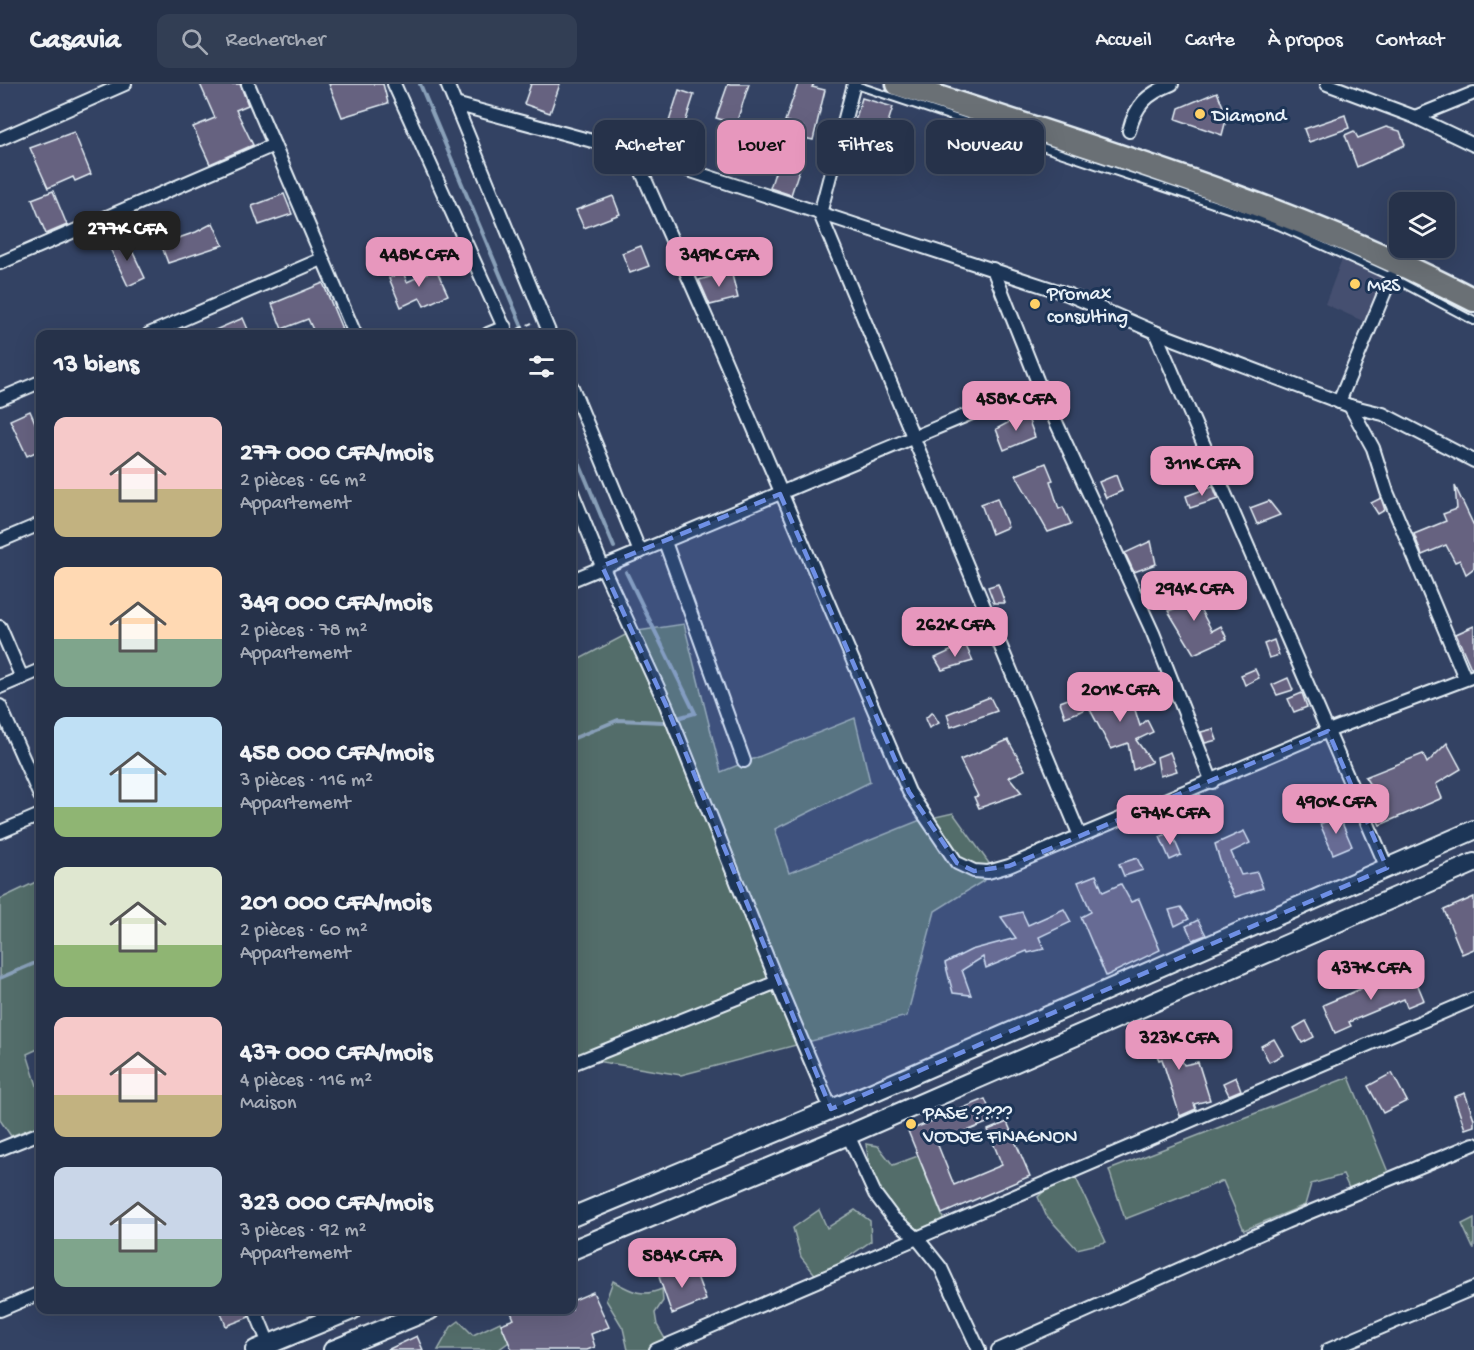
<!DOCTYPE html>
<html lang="fr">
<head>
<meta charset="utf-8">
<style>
	:root { --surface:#26324a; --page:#323e54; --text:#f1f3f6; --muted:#a4aab5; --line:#424d62; --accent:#e797bd }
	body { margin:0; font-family:"Gochi Hand",sans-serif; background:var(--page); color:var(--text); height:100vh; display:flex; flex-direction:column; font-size:22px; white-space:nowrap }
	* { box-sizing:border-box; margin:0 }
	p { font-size:20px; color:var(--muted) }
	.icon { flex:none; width:33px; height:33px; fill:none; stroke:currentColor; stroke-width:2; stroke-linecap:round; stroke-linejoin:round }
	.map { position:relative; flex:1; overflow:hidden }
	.drawer { position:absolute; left:36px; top:246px; width:540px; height:984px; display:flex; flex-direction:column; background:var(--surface); border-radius:12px; box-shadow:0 6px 24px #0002,0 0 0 2px var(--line) }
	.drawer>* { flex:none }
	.guide { position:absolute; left:594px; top:36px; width:570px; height:54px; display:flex; gap:12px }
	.tools { position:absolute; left:1389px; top:108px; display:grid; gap:12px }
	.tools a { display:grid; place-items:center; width:66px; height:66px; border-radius:12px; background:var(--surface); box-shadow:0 6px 24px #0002,0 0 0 2px var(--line); font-size:30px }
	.price { position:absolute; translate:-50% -51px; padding:0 14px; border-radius:12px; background:var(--accent); color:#111; font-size:20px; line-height:39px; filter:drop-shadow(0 2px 3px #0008) }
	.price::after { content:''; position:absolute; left:50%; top:36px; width:18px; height:14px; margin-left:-9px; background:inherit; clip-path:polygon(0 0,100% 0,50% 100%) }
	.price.current { background:#222; color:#fff }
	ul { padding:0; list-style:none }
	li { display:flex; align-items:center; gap:18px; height:150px; padding:0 18px }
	li span { display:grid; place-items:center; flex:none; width:168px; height:120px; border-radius:12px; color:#555 }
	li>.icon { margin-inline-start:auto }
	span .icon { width:72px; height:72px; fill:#fffc; stroke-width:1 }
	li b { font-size:26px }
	h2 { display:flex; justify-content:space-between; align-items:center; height:72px; padding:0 18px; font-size:26px }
	.pill { padding:0 21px; border-radius:12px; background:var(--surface); box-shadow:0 6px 24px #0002,0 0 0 2px var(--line); font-size:21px; line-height:54px }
	.pill.current { background:var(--accent); color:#111 }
	header { display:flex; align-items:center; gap:36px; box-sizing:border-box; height:84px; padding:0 30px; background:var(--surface); border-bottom:2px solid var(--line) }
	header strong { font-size:28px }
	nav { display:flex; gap:33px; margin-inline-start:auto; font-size:21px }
	.search { width:420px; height:54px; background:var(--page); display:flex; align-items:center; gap:15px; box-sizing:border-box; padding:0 21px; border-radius:12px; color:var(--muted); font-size:22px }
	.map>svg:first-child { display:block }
</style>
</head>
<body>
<header>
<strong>Casavia</strong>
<div class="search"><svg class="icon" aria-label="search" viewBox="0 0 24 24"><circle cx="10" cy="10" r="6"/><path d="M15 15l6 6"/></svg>Rechercher</div>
<nav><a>Accueil</a><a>Carte</a><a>À propos</a><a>Contact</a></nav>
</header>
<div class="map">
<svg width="1474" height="1266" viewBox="0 0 1474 1266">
	<rect width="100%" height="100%" fill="#334263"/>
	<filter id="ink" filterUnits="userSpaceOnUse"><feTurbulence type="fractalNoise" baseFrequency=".0167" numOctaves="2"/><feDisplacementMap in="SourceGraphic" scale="12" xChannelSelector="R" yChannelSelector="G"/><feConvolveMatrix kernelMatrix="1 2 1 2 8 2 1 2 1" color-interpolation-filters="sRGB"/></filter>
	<g filter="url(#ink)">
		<!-- built -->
		<polygon fill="#454f6f" points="1342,175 1384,194 1365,238 1325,220"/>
		<!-- green -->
		<g fill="#536d6a" stroke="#9eafb1" stroke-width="1.5">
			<polygon points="684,540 721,688 855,634 870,698 775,745 789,789 918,737 953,729 996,789 935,827 907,932 681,991 572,973 572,579 631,548"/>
			<polygon points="40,796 40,964 27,970 40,1011 40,1041 11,1052 0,1036 0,815"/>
			<polygon points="1349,993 1388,1088 1349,1104 1343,1091 1311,1100 1305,1121 1244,1146 1223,1097 1125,1135 1109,1086"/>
			<polygon points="866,1060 878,1062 893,1081 918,1072 943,1134 933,1149 912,1149 897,1137 870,1086"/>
			<polygon points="1063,1089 1075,1092 1106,1158 1077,1165 1046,1131 1038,1113"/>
			<polygon points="819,1126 827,1144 855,1126 870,1137 871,1157 818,1194 801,1173 793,1144"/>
			<polygon points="1474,1134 1474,1164 1473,1164 1462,1140"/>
			<path d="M613,1197C631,1207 642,1214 662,1205L663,1217L655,1229L657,1241L668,1260L648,1266H628L623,1244L606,1216Z"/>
			<polygon points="459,1237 473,1251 500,1238 509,1258 498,1266 438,1266 451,1243"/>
		</g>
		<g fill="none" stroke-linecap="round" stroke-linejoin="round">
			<!-- stream -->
			<g stroke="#89a0b9" stroke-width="4">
				<polyline points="420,0 525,250"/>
				<polyline points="572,362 614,463"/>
				<polyline points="572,655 618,636 663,638 695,629 626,488"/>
				<polyline points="0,894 40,877"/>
			</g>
		</g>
		<!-- building -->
		<g fill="#666280" stroke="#e8f1f8" stroke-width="1.5">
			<polygon points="200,0 240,0 248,21 236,26 253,61 210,80 193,43 215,34"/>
			<polygon points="329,0 383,0 388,19 342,33"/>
			<polygon points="531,0 560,0 550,29 524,20"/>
			<polygon points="728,0 749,0 736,40 716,34"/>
			<polygon points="798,0 814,0 812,3 825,6 813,56 800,53 803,43 785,37"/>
			<polygon points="679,6 694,11 675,70 660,66"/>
			<polygon points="1217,8 1227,32 1222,51 1176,35 1179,24"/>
			<polygon points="862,14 893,23 875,79 845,70"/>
			<polygon points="1345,31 1349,44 1309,58 1304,45"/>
			<polygon points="1386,43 1400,47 1405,61 1357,83 1345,51 1354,47 1358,54"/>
			<polygon points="74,48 91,90 75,97 73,93 48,104 30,64"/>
			<polygon points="784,61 805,68 791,111 770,104"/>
			<polygon points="53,107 67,141 46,150 32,115"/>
			<polygon points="284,110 292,130 259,141 252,122"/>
			<polygon points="613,112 620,130 584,144 576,126"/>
			<polygon points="213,139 223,161 168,179 161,160 196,148"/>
			<polygon points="126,154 145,194 128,202 109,162"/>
			<polygon points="641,162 649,182 630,189 622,169"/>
			<polygon points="436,185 448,211 424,222 420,214 401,223 389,194 403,188 407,198"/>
			<polygon points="731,187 738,214 710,221 699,196"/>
			<polygon points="323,199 342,245 328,250 315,250 308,235 282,245 272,220"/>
			<polygon points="243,234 250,250 206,250"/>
			<polygon points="30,327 40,350 40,366 27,372 10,336"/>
			<polygon points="1026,329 1035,353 1004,366 996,345"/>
			<polygon points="1046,379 1053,396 1050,397 1059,425 1063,423 1071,440 1048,448 1016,391"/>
			<polygon points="1116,391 1122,407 1106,414 1099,398"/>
			<polygon points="1213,402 1218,415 1190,424 1186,412"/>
			<polygon points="1455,402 1474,442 1474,484 1466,490 1460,476 1455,478 1446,461 1422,471 1414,450 1446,437 1443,430 1457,425"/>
			<polygon points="997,414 1008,443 992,450 981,420"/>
			<polygon points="1381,414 1385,426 1378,430 1371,419"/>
			<polygon points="1269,417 1280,431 1257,440 1250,424"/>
			<polygon points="1151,457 1156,480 1134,488 1125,469"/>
			<polygon points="998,500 1005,519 994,519 988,503"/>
			<polygon points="1189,504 1212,547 1221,542 1227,555 1194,570 1168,527 1174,525 1169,511"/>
			<polygon points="1474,542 1474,584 1471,584 1456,550"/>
			<polygon points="1274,556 1279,571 1269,574 1264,560"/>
			<polygon points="965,560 973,577 942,586 935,574"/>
			<polygon points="1255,585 1259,594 1245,601 1241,591"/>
			<polygon points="1288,594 1293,606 1277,611 1272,601"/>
			<polygon points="1122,600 1127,614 1131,613 1140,642 1147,636 1153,648 1136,656 1152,678 1133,686 1128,659 1111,665 1085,616"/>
			<polygon points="1302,609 1307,623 1294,628 1288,615"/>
			<polygon points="1079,611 1084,626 1065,633 1060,618"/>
			<polygon points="990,613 997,627 951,643 947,630"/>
			<polygon points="932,628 939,639 929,644 925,635"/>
			<polygon points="1213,645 1217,656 1205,659 1201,648"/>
			<polygon points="1008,656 1025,686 1009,693 1022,709 979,724 974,713 978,712 960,676"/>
			<polygon points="1447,659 1461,685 1436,700 1442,714 1380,741 1367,717 1378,714 1365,693 1423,670 1427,679"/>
			<polygon points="1170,668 1177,687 1160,692 1157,673"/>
			<polygon points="1200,711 1205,729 1195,732 1188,715"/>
			<polygon points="1339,732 1352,762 1333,770 1320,740"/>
			<polygon points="1244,747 1250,759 1231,768 1241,791 1257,788 1263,804 1235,813 1226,797 1215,760"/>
			<polygon points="1171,748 1181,771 1170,776 1160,753"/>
			<polygon points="1137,774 1143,786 1124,792 1119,780"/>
			<polygon points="1096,791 1103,808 1121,800 1131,818 1139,815 1160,866 1106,892 1081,833 1091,828 1078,798"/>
			<polygon points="1474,813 1474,865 1462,870 1444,826"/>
			<polygon points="1181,823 1189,835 1175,842 1169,826"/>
			<polygon points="1064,825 1071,838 1039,853 1044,865 1028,869 1027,867 986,884 983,873 962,886 971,911 953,909 945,879 971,866 1016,854 1001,833 1022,828 1028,841"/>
			<polygon points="1198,836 1206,851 1193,856 1186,842"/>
			<polygon points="1414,892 1424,916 1407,923 1404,915 1349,938 1351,942 1335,949 1323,921 1386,894 1390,902"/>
			<polygon points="1306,937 1314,953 1302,959 1294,944"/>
			<polygon points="1165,938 1184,981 1198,978 1210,1016 1194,1020 1196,1025 1180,1032 1162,975 1159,976 1146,946"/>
			<polygon points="1274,955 1283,971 1269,978 1261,962"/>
			<polygon points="1392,989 1407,1017 1383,1029 1368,1002"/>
			<polygon points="1236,993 1241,1006 1229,1011 1223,999"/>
			<polygon points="1465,1009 1474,1035 1474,1042 1465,1045 1454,1013"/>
			<polygon points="985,1015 994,1036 937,1059 954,1101 1002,1081 988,1046 1007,1038 1030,1092 942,1130 908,1047"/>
			<polygon points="692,1179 706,1216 672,1230 659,1193"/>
			<polygon points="593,1208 609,1243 591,1250 595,1263 587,1266 512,1266 501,1240 514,1235 510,1226 572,1226 572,1217"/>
			<polygon points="220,1226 247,1226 249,1233 226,1242"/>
			<polygon points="417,1252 423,1266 387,1266"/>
		</g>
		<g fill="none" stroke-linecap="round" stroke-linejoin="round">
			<!-- lane casing -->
			<g stroke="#e8f1f8" stroke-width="10">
				<polyline id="lane" points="853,0 1279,142 1391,193 1474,237"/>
			</g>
			<!-- street casing -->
			<g stroke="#e8f1f8" stroke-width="16">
				<g id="street">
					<polyline points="248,0 355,250"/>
					<polyline points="394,0 507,250"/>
					<polyline points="447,0 550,250"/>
					<polyline points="854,0 820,130 1080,752"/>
					<polyline points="1327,0 1415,33 1474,61"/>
					<polyline points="455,20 633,68 1067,210 1155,248 1350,322 1383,330 1474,377"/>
					<polyline points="1415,33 1474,9"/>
					<path d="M1129,47C1136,20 1147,10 1172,0"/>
					<polyline points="0,55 125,0"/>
					<polyline points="633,68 717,258 909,708 957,779 974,787 988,788 1009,782 1328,647 1474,592"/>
					<polyline points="0,179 274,61"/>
					<polyline points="993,185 1039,301 1153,549 1212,698"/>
					<polyline points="1155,248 1387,784"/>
					<polyline points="149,250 322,175"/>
					<polyline points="488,250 505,243"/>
					<polyline points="572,303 640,468"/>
					<polyline points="0,315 40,298"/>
					<polyline points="1339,318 1391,193"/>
					<polyline points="1350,322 1373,364 1387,408 1465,594"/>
					<polyline points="572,408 602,482 666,621 777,898"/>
					<polyline points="0,457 40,440"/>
					<polyline points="665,458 744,677"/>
					<polyline points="572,496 1039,301"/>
					<polyline points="0,543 22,594"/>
					<polyline points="0,603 40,586"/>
					<polyline points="0,622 40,712"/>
					<polyline points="0,748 40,731"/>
					<polyline points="572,980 777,898 831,1025"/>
					<polyline points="848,1051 875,1110 893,1134 917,1154 941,1184 979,1266"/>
					<polyline points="0,1065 40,1049"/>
					<polyline points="0,1226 40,1209"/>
					<polyline points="255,1226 269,1260"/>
					<polyline points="656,1266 1474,915"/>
					<polyline points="998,1266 1286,1138 1474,1060"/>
					<polyline points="1328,1266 1474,1204"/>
				</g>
			</g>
			<!-- secondary casing -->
			<g stroke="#e8f1f8" stroke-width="22">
				<g id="secondary">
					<polyline points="572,1133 873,1008 1474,746"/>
					<polyline points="572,1166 848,1051 1474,779"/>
					<polyline points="255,1266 352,1226"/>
					<polyline points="333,1266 430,1226"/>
				</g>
			</g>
			<!-- highway casing -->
			<g stroke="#e8f1f8" stroke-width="27">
				<path id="highway" d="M898,0C1093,64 1291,121 1474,216"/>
			</g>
			<!-- path -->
			<polyline stroke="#e8f1f8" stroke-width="2" stroke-dasharray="6 4.5" stroke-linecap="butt" points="518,245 532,239"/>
			<!-- lane -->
			<use href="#lane" stroke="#1d3557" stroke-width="6"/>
			<!-- street -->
			<use href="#street" stroke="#1d3557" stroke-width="12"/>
			<!-- secondary -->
			<use href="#secondary" stroke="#1d3557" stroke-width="18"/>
			<!-- highway -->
			<use href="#highway" stroke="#6b6f75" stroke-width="22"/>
		</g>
	</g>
	<!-- marked area -->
	<path fill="#6e8fe5" fill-opacity="0.2" stroke="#6e8fe5" stroke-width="4.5" stroke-dasharray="12 8" stroke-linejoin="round" d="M780,410L909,708L957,779L974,787L1009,782L1328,647L1387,784L831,1025L666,621L602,482Z"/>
	<!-- markers -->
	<g fill="#ffd166" stroke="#1d3557" stroke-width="2">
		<circle cx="1200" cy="30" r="6"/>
		<circle cx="1355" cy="200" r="6"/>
		<circle cx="1035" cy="220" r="6"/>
		<circle cx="911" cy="1040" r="6"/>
	</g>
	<g text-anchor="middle" stroke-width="6" stroke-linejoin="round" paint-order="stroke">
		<!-- poi labels -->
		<g font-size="20" fill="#e8f1f8" stroke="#1d3557" text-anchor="start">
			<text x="1212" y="37">Diamond</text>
			<text x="1367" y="207">MRS</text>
			<text x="1047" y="215">Promax<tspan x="1047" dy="23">consulting</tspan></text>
			<text x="923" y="1035">PASE ????<tspan x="923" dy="23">VODJE FINAGNON</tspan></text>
		</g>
	</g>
</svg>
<div class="tools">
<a><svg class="icon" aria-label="layers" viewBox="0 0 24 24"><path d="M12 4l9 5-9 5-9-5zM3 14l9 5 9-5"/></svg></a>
</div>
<b class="price current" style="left:127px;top:178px">277K CFA</b>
<b class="price" style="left:419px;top:204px">448K CFA</b>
<b class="price" style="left:719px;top:204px">349K CFA</b>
<b class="price" style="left:1016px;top:348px">458K CFA</b>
<b class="price" style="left:1202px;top:413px">311K CFA</b>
<b class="price" style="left:1194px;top:538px">294K CFA</b>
<b class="price" style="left:955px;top:574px">262K CFA</b>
<b class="price" style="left:1120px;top:639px">201K CFA</b>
<b class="price" style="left:1336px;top:751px">490K CFA</b>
<b class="price" style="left:1170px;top:762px">674K CFA</b>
<b class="price" style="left:1371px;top:917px">437K CFA</b>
<b class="price" style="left:1179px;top:987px">323K CFA</b>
<b class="price" style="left:682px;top:1205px">584K CFA</b>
<div class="guide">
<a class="pill">Acheter</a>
<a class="pill current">Louer</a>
<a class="pill">Filtres</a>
<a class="pill">Nouveau</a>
</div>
<section class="drawer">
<h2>13 biens<svg class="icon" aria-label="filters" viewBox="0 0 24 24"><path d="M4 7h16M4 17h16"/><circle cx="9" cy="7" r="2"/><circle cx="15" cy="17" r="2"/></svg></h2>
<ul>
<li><span style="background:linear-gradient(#f6c9c9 60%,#c2b280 0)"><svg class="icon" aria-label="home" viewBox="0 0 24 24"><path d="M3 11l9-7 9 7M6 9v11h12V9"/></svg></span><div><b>277 000 CFA/mois</b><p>2 pièces · 66 m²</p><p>Appartement</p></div></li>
<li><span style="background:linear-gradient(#ffd9b3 60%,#7fa58c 0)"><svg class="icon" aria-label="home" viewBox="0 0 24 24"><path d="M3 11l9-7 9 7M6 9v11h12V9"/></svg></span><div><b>349 000 CFA/mois</b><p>2 pièces · 78 m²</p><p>Appartement</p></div></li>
<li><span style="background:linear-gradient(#bfe0f5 75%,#8fb573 0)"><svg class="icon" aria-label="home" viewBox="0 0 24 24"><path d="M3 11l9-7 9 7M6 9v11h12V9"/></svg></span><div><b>458 000 CFA/mois</b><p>3 pièces · 116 m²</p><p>Appartement</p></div></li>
<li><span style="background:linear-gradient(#dfe7d0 65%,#8fb573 0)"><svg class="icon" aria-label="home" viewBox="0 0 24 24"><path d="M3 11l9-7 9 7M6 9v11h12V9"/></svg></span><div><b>201 000 CFA/mois</b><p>2 pièces · 60 m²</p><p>Appartement</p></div></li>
<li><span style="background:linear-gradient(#f6c9c9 65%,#c2b280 0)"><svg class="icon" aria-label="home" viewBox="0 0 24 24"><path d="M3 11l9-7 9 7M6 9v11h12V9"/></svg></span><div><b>437 000 CFA/mois</b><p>4 pièces · 116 m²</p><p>Maison</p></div></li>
<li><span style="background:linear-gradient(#c9d6e8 60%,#7fa58c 0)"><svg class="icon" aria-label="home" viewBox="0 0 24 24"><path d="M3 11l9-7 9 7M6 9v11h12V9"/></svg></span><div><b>323 000 CFA/mois</b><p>3 pièces · 92 m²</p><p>Appartement</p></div></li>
</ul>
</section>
</div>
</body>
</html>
